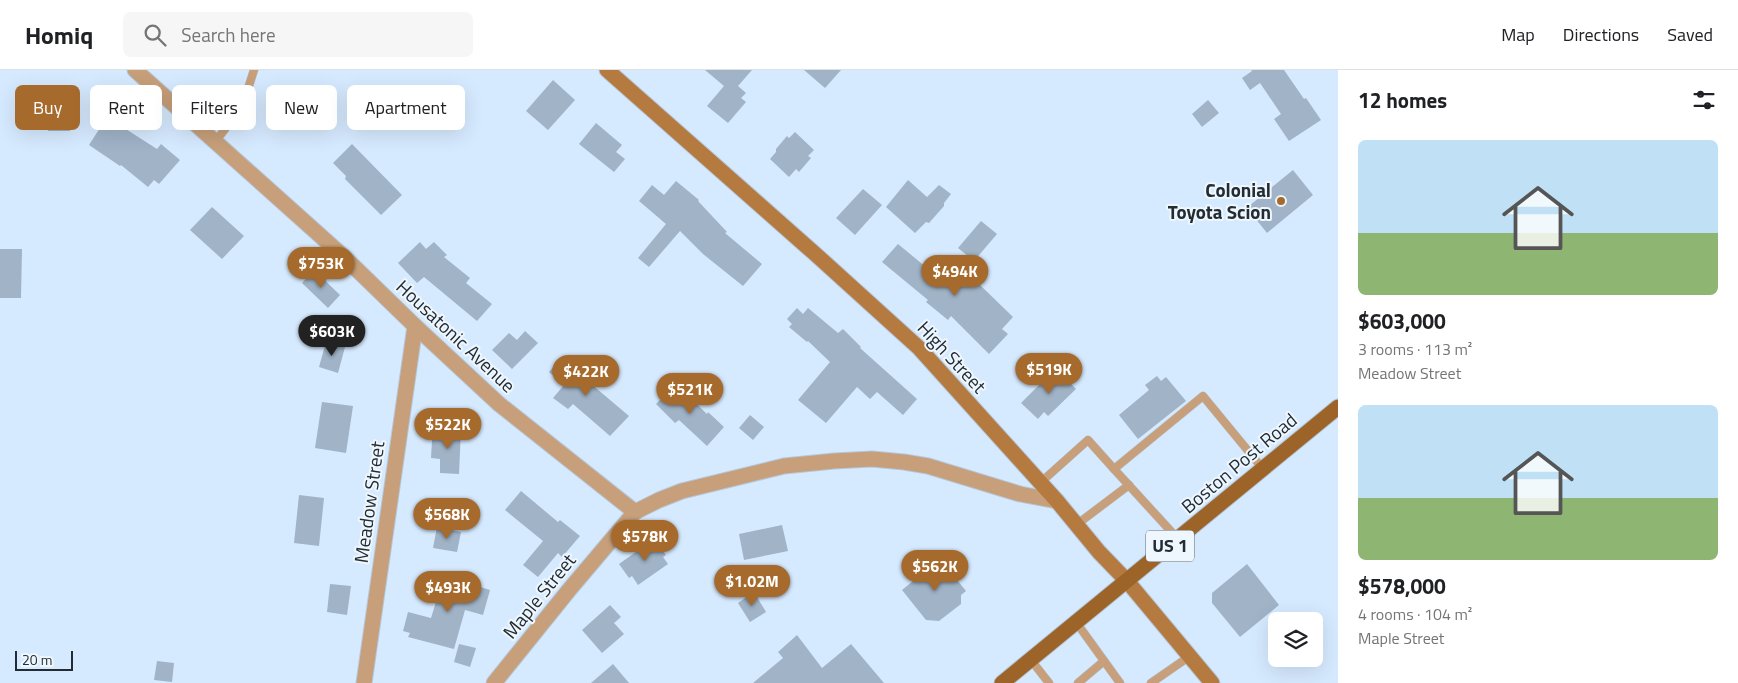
<!DOCTYPE html>
<html lang="en">
<head>
<meta charset="utf-8">
<style>
	:root { --surface:#fff; --page:#f6f6f6; --text:#202124; --muted:#757577; --line:#e0e0e0; --accent:#a66b2c }
	body { margin:0; font-family:"Titillium Web",sans-serif; background:var(--page); color:var(--text); height:100vh; display:flex; flex-direction:column; font-size:19px; white-space:nowrap }
	* { box-sizing:border-box; margin:0 }
	p { font-size:16px; color:var(--muted) }
	.icon { flex:none; width:28px; height:28px; fill:none; stroke:currentColor; stroke-width:2; stroke-linecap:round; stroke-linejoin:round }
	.map { position:relative; flex:1; overflow:hidden }
	.panel { display:flex; flex-direction:column; background:var(--surface); width:400px }
	.panel>* { flex:none }
	.hud { position:absolute; left:15px; top:15px; width:475px; height:45px; display:flex; gap:10px }
	.buttons { position:absolute; left:1268px; top:542px; display:grid; gap:10px }
	.buttons a { display:grid; place-items:center; width:55px; height:55px; border-radius:8px; background:var(--surface); box-shadow:0 5px 20px #0002; font-size:25px }
	.scale { position:absolute; left:15px; bottom:12px; width:58px; box-sizing:border-box; padding-left:5px; border:2px solid #242c33; border-top:0; font-size:14px; line-height:18px; white-space:nowrap; color:#242c33; -webkit-text-stroke:4px #eef6fe; paint-order:stroke }
	.price { position:absolute; translate:-50% -42px; padding:0 11px; border-radius:18px; background:var(--accent); color:#fff; font-size:16px; line-height:32px; filter:drop-shadow(0 1px 2px #0008) }
	.price::after { content:''; position:absolute; left:50%; top:30px; width:15px; height:11px; margin-left:-8px; background:inherit; clip-path:polygon(0 0,100% 0,50% 100%) }
	.price.selected { background:#222; color:#fff }
	ul { padding:0; list-style:none }
	li { display:grid; align-content:center; gap:10px; height:265px; padding:0 20px }
	li span { display:grid; place-items:center; height:155px; border-radius:8px; color:#555 }
	li>.icon { margin-inline-start:auto }
	span .icon { width:90px; height:90px; fill:#fffc; stroke-width:1 }
	li b { font-size:21px }
	h2 { display:flex; justify-content:space-between; align-items:center; height:60px; padding:0 20px; font-size:21px }
	.pill { padding:0 18px; border-radius:8px; background:var(--surface); box-shadow:0 5px 20px #0002; font-size:18px; line-height:45px }
	.pill.selected { background:var(--accent); color:#fff }
	header { display:flex; align-items:center; gap:30px; box-sizing:border-box; height:70px; padding:0 25px; background:var(--surface); border-bottom:1px solid var(--line) }
	header strong { font-size:24px }
	nav { display:flex; gap:28px; margin-inline-start:auto; font-size:18px }
	.search { width:350px; height:45px; background:var(--page); display:flex; align-items:center; gap:12px; box-sizing:border-box; padding:0 18px; border-radius:8px; color:var(--muted); font-size:19px }
	main { display:flex; flex:1; min-height:0 }
	.map>svg:first-child { display:block }
</style>
</head>
<body>
<header>
<strong>Homiq</strong>
<div class="search"><svg class="icon" aria-label="search" viewBox="0 0 24 24"><circle cx="10" cy="10" r="6"/><path d="M15 15l6 6"/></svg>Search here</div>
<nav><a>Map</a><a>Directions</a><a>Saved</a></nav>
</header>
<main>
<div class="map">
<svg width="1338" height="613" viewBox="0 0 1338 613">
	<rect width="100%" height="100%" fill="#d6eaff"/>
	<!-- building -->
	<g fill="#a0b3c7">
		<polygon points="705,0 752,0 738,16 746,23 741,28 746,32 728,53 707,36 724,16"/>
		<polygon points="804,0 841,0 825,18"/>
		<polygon points="1251,0 1284,0 1304,29 1306,28 1321,50 1289,71 1274,49 1281,44 1260,13 1250,20 1242,8 1252,1"/>
		<polygon points="553,10 575,30 548,60 526,41"/>
		<polygon points="69,20 70,61 48,61 48,51 42,51 41,21"/>
		<polygon points="1208,30 1219,43 1202,57 1192,44"/>
		<polygon points="107,47 157,79 161,74 180,90 159,114 154,110 148,117 121,95 120,96 89,75"/>
		<polygon points="596,53 622,75 616,82 625,89 614,102 579,74"/>
		<polygon points="795,62 814,80 808,86 811,88 799,102 796,99 789,107 770,89 776,82 776,79 787,66 789,68"/>
		<polygon points="352,74 402,125 381,145 345,109 346,106 333,93"/>
		<polygon points="1293,100 1313,125 1267,163 1255,148 1257,146 1249,136"/>
		<polygon points="908,110 927,127 939,115 951,124 944,133 944,136 929,153 926,152 915,163 886,137"/>
		<polygon points="676,111 699,130 698,131 727,162 725,163 762,194 743,216 703,184 680,161 649,197 638,188 666,154 639,131 652,115 664,125"/>
		<polygon points="863,119 882,135 855,165 836,148"/>
		<polygon points="212,137 244,166 222,189 190,160"/>
		<polygon points="981,151 997,164 974,191 958,178"/>
		<polygon points="420,172 426,179 434,172 447,185 444,187 470,208 466,213 492,234 477,251 424,207 417,213 398,193"/>
		<polygon points="898,174 944,212 961,191 983,209 979,214 1013,247 1002,259 1008,264 989,284 951,246 948,250 926,232 928,230 882,192"/>
		<polygon points="0,179 22,179 21,228 0,228"/>
		<polygon points="314,200 340,225 328,238 302,213"/>
		<polygon points="797,238 803,244 808,238 838,263 843,259 861,277 860,278 917,329 903,345 877,322 870,329 857,317 826,353 798,330 830,292 808,271 807,272 789,257 792,254 787,249"/>
		<polygon points="525,261 538,273 512,299 492,280 509,263 517,270"/>
		<polygon points="326,272 345,277 338,303 319,297"/>
		<polygon points="563,286 592,310 590,313 629,346 610,366 573,334 568,339 553,328 564,315 549,302"/>
		<polygon points="1056,298 1076,319 1048,346 1044,342 1038,349 1021,333"/>
		<polygon points="1157,306 1161,311 1166,307 1186,331 1138,369 1119,345 1149,320 1145,315"/>
		<polygon points="676,314 707,344 708,342 724,357 707,376 679,350 675,353 656,334"/>
		<polygon points="322,332 353,336 346,383 315,378"/>
		<polygon points="750,345 764,357 753,370 739,358"/>
		<polygon points="438,358 461,359 459,404 440,403 440,389 431,388 432,370 438,370"/>
		<polygon points="521,421 558,452 560,450 580,466 562,487 558,483 538,507 523,495 543,471 505,440"/>
		<polygon points="299,425 324,428 319,476 294,473"/>
		<polygon points="782,455 788,481 744,490 739,464"/>
		<polygon points="437,457 461,462 457,482 433,478"/>
		<polygon points="654,469 666,485 663,487 668,494 638,515 632,506 629,508 619,494"/>
		<polygon points="940,489 966,521 961,525 961,534 939,551 926,550 902,520"/>
		<polygon points="1247,494 1279,535 1240,567 1212,533 1212,523"/>
		<polygon points="444,506 490,520 483,545 465,540 454,579 408,567 410,563 403,561 408,542 431,548"/>
		<polygon points="330,514 351,516 347,545 327,542"/>
		<polygon points="754,522 766,542 750,552 738,533"/>
		<polygon points="610,535 621,547 614,553 624,564 602,583 582,560"/>
		<polygon points="797,565 822,598 851,574 884,613 753,613 783,588 778,582"/>
		<polygon points="459,574 476,578 470,597 454,592"/>
		<polygon points="157,591 174,593 172,612 154,610"/>
		<polygon points="613,594 629,613 591,613"/>
	</g>
	<g fill="none" stroke-linecap="round" stroke-linejoin="round">
		<!-- service casing -->
		<g stroke="#b6c8da" stroke-width="9">
			<g id="service">
				<polyline points="215,72 238,42 244,31 254,0"/>
				<polyline points="1040,413 1088,370 1114,399"/>
				<polyline points="1076,455 1129,415"/>
				<polyline points="1178,469 1114,399 1203,326 1263,399"/>
				<polyline points="1076,552 1120,613"/>
				<polyline points="1031,590 1049,613"/>
				<polyline points="1078,613 1104,591"/>
				<polyline points="1151,613 1190,586"/>
			</g>
		</g>
		<!-- minor casing -->
		<g stroke="#b6c8da" stroke-width="17">
			<g id="minor">
				<polyline points="135,0 343,186 415,256 499,334 635,442 659,430 682,421 784,396 834,391 872,389 904,392 928,396 1020,424 1057,431"/>
				<polyline points="364,613 415,256"/>
				<polyline points="494,613 569,520 635,442"/>
			</g>
		</g>
		<!-- secondary casing -->
		<g stroke="#b6c8da" stroke-width="17">
			<polyline id="secondary" points="607,0 813,182 919,278 1057,431 1099,482 1127,511 1212,613"/>
		</g>
		<!-- primary casing -->
		<g stroke="#b6c8da" stroke-width="17">
			<polyline id="primary" points="1002,613 1338,337"/>
		</g>
		<!-- service -->
		<use href="#service" stroke="#c79f7a" stroke-width="8"/>
		<!-- minor -->
		<use href="#minor" stroke="#c79f7a" stroke-width="15"/>
		<!-- secondary -->
		<use href="#secondary" stroke="#b47a40" stroke-width="15"/>
		<!-- primary -->
		<use href="#primary" stroke="#9c6428" stroke-width="15"/>
	</g>
	<!-- markers -->
	<circle fill="#a66b2c" stroke="#eef6fe" stroke-width="2" cx="1281" cy="131" r="5"/>
	<g text-anchor="middle" stroke-width="4" stroke-linejoin="round" paint-order="stroke">
		<!-- shield labels -->
		<rect fill="#eef6fe" stroke="#616970" stroke-width="1" x="1146" y="460.5" width="48" height="31" rx="4"/>
		<g font-size="18" font-weight="bold" fill="#242c33">
			<text x="1170" y="482">US 1</text>
		</g>
		<!-- poi labels -->
		<g font-size="19" font-weight="bold" fill="#242c33" stroke="#eef6fe" text-anchor="end">
			<text x="1271" y="127">Colonial<tspan x="1271" dy="22">Toyota Scion</tspan></text>
		</g>
		<!-- street labels -->
		<g font-size="19" fill="#242c33" stroke="#eef6fe">
			<text transform="translate(456 266) rotate(43)" y="7">Housatonic Avenue</text>
			<text transform="translate(952 287) rotate(47)" y="7">High Street</text>
			<text transform="translate(1239 393) rotate(-40)" y="7">Boston Post Road</text>
			<text transform="translate(369 432) rotate(-82)" y="7">Meadow Street</text>
			<text transform="translate(539 526) rotate(-51)" y="7">Maple Street</text>
		</g>
	</g>
</svg>
<div class="buttons">
<a><svg class="icon" aria-label="layers" viewBox="0 0 24 24"><path d="M12 4l9 5-9 5-9-5zM3 14l9 5 9-5"/></svg></a>
</div>
<div class="scale">20 m</div>
<b class="price" style="left:321px;top:219px">$753K</b>
<b class="price" style="left:955px;top:227px">$494K</b>
<b class="price selected" style="left:332px;top:287px">$603K</b>
<b class="price" style="left:1049px;top:325px">$519K</b>
<b class="price" style="left:586px;top:327px">$422K</b>
<b class="price" style="left:690px;top:345px">$521K</b>
<b class="price" style="left:448px;top:380px">$522K</b>
<b class="price" style="left:447px;top:470px">$568K</b>
<b class="price" style="left:645px;top:492px">$578K</b>
<b class="price" style="left:935px;top:522px">$562K</b>
<b class="price" style="left:752px;top:537px">$1.02M</b>
<b class="price" style="left:448px;top:543px">$493K</b>
<div class="hud">
<a class="pill selected">Buy</a>
<a class="pill">Rent</a>
<a class="pill">Filters</a>
<a class="pill">New</a>
<a class="pill">Apartment</a>
</div>
</div>
<section class="panel">
<h2>12 homes<svg class="icon" aria-label="filters" viewBox="0 0 24 24"><path d="M4 7h16M4 17h16"/><circle cx="9" cy="7" r="2"/><circle cx="15" cy="17" r="2"/></svg></h2>
<ul>
<li><span style="background:linear-gradient(#bfe0f5 60%,#8fb573 0)"><svg class="icon" aria-label="home" viewBox="0 0 24 24"><path d="M3 11l9-7 9 7M6 9v11h12V9"/></svg></span><div><b>$603,000</b><p>3 rooms · 113 m²</p><p>Meadow Street</p></div></li>
<li><span style="background:linear-gradient(#bfe0f5 60%,#8fb573 0)"><svg class="icon" aria-label="home" viewBox="0 0 24 24"><path d="M3 11l9-7 9 7M6 9v11h12V9"/></svg></span><div><b>$578,000</b><p>4 rooms · 104 m²</p><p>Maple Street</p></div></li>
</ul>
</section>
</main>
</body>
</html>
